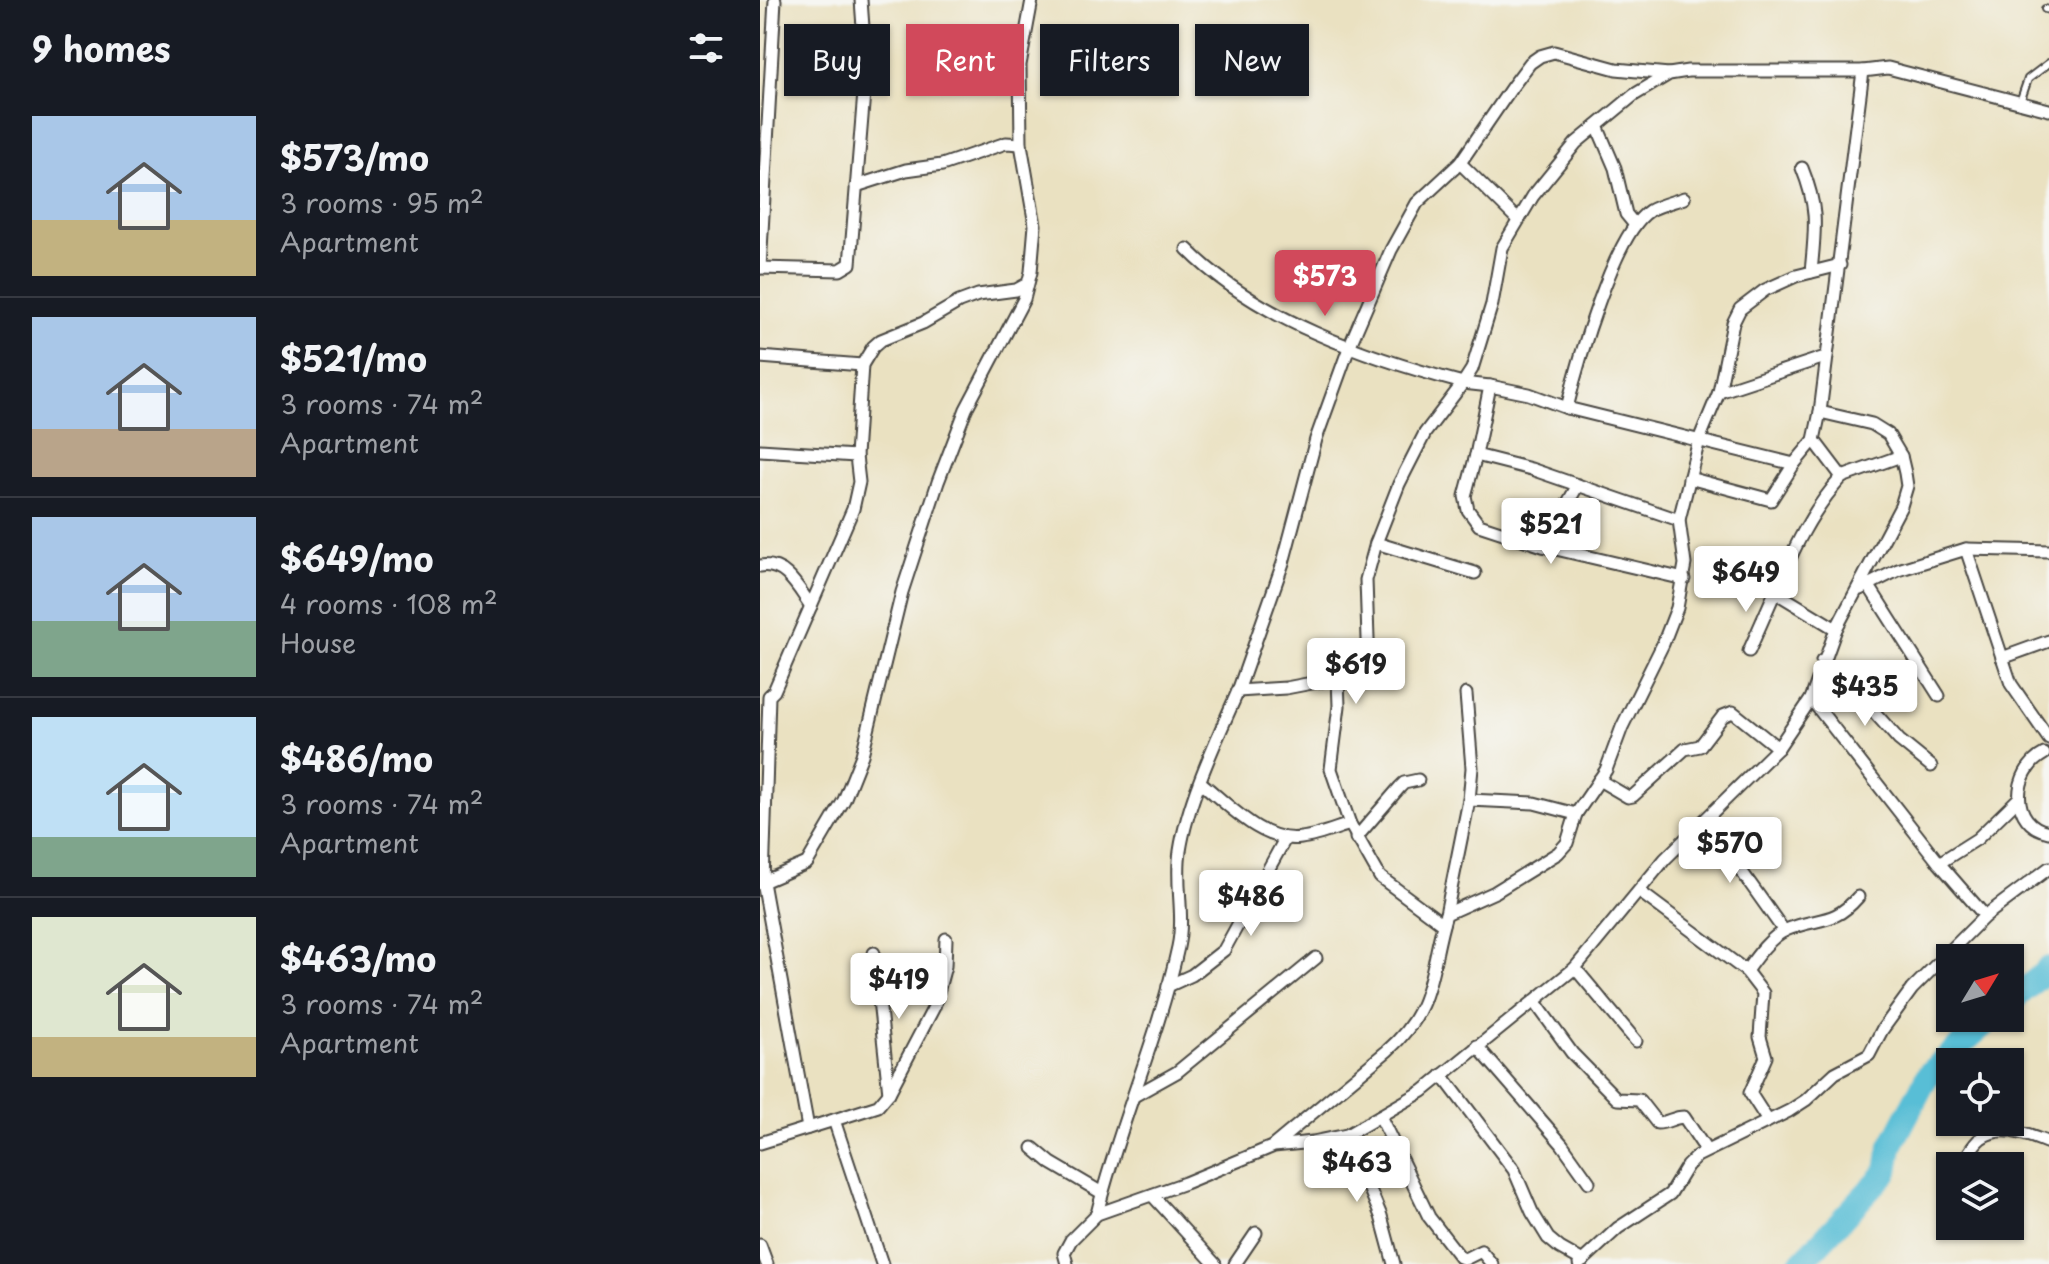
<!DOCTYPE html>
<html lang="en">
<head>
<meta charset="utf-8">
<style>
	:root { --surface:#171b24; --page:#242831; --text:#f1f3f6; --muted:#9ea1a6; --line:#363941; --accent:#d1495b }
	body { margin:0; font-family:"Playpen Sans",sans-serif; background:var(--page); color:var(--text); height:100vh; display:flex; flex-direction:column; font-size:30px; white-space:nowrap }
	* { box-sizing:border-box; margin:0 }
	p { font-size:26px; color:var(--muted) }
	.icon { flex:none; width:44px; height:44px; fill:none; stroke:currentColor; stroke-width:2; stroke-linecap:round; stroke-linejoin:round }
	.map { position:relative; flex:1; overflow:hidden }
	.panel { display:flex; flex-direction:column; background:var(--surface); width:760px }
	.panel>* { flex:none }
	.top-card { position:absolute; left:24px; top:24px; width:760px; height:72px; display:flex; gap:16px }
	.needle { width:52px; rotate:52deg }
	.fabs { position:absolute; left:1176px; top:944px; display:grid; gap:16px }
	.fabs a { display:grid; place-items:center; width:88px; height:88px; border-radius:0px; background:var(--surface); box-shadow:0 2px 6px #0004; font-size:40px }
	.price { position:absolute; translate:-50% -68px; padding:0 18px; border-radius:8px; background:#fff; color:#222; font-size:26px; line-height:52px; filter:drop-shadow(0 2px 4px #0008) }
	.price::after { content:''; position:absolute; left:50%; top:48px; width:24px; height:18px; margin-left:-12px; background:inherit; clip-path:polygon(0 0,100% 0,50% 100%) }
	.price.on { background:var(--accent); color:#fff }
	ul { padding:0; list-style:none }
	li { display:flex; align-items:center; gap:24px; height:200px; padding:0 32px }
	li+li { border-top:2px solid var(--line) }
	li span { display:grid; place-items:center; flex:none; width:224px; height:160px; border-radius:0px; color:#555 }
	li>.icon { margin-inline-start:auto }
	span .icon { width:96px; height:96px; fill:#fffc; stroke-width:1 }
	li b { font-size:34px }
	h2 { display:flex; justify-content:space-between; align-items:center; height:96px; padding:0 32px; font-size:34px }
	.chip { padding:0 28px; border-radius:0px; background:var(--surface); box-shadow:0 2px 6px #0004; font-size:28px; line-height:72px }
	.chip.on { background:var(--accent); color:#fff }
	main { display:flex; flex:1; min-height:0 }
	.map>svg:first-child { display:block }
</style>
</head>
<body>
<main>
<section class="panel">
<h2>9 homes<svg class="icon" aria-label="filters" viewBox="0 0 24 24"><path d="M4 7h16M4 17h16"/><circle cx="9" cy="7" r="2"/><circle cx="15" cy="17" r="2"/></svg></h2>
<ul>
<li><span style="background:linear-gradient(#a9c7e8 65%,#c2b280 0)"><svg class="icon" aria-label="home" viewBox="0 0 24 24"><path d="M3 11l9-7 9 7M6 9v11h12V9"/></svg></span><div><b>$573/mo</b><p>3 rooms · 95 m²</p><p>Apartment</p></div></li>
<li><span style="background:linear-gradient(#a9c7e8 70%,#b9a48a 0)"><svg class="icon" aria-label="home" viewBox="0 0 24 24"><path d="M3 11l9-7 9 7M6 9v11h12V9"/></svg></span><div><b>$521/mo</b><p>3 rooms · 74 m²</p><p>Apartment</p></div></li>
<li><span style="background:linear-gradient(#a9c7e8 65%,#7fa58c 0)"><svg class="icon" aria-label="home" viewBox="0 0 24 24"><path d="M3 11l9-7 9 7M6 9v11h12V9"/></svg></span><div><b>$649/mo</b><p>4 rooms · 108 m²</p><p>House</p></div></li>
<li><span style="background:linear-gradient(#bfe0f5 75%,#7fa58c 0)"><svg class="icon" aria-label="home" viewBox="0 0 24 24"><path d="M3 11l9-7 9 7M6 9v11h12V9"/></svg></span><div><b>$486/mo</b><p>3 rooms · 74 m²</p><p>Apartment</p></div></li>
<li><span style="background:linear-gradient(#dfe7d0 75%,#c2b280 0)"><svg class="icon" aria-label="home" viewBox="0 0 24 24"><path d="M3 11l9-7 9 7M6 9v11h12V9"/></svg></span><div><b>$463/mo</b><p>3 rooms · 74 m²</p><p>Apartment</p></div></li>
</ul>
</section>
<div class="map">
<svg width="1289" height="1264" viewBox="0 0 1289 1264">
	<rect width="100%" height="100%" fill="#f6f6f2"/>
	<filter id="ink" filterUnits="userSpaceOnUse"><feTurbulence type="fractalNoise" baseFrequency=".0125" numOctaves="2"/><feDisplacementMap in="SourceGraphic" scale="16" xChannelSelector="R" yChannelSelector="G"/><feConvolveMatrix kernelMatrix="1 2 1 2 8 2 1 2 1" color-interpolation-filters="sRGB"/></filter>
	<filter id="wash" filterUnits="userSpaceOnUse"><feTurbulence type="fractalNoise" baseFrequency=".006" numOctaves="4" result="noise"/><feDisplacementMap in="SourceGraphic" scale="32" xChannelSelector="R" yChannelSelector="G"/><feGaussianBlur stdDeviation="1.8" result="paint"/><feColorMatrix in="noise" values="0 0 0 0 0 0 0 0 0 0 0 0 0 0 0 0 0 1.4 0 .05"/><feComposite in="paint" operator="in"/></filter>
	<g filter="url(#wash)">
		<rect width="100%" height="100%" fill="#eae1c1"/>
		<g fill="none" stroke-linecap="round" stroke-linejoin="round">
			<!-- river -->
			<g stroke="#58bed6" stroke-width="24">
				<polyline points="1250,1003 1289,968"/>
				<polyline points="1040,1264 1127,1171 1131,1146 1169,1073 1232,1018"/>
			</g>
		</g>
	</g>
	<g filter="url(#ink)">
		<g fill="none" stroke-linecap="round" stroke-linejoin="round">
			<!-- lane casing -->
			<g stroke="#484642" stroke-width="10">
				<g id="lane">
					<polyline points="1285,9 1289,10"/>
					<polyline points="1260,102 1268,79 1289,63"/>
				</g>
			</g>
			<!-- street casing -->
			<g stroke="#484642" stroke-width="15">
				<g id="street">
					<polyline points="837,126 855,168 866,214 875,225"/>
					<polyline points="700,163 758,220"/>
					<path d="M1042,168C1059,210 1055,229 1051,272"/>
					<polyline points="96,186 146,170 182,165 246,143 261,144"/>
					<path d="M427,249C497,320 609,358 703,383L665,433L639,484L616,543"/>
					<polyline points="0,268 80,270 90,264 106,68 101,0"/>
					<polyline points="0,268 15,0"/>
					<polyline points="267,284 256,290 218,295 199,302 163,323 121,340 113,347 102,365 96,456 99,482 93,509 14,691 9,696 3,882 47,863 84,800 102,755 142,592 178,482 206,409 264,299 271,272 275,225 261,144 260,65 272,0"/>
					<polyline points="0,357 102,365"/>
					<polyline points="730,386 703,383 712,369 732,304 742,248 773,196 816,143 874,95 909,74 928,71 1103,71"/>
					<polyline points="959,392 1065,357"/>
					<polyline points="807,408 1034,464 1054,440 1060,412 1103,71 1128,68 1289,110"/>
					<path d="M1054,440L1082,477C1051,511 1033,550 1015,592L1076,629"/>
					<polyline points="0,450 96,456"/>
					<polyline points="716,455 705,496 708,510 719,525 783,546 924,579"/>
					<polyline points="1082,477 1141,456"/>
					<polyline points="929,478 1011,500 1034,464"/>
					<path d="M919,520L771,469L716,455L730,386L769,394L807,408C817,366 854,234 889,211C899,205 913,202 924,198"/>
					<polyline points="783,546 818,485"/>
					<polyline points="1206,549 1289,551"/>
					<path d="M0,566C26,562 38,588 51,606"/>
					<polyline points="1107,583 1179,696"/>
					<polyline points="1100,589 1138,570 1206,549 1251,684 1289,739"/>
					<polyline points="989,651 1015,592"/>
					<polyline points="1242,658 1289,641"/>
					<polyline points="1062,661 1083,677 1139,740 1171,766"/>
					<polyline points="478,691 523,563 556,439 590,345 631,250 657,203 700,163 752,87 770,63 780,56 794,52 856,69 909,74"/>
					<polyline points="706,694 712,768 709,800"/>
					<path d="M1284,754C1252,771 1249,825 1289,832"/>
					<polyline points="839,780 868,797 873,796 925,749 940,746 963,716 973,712 1018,748"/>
					<path d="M440,782C468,804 503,844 541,838C557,836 574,829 590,824"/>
					<polyline points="945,820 1024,931"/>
					<polyline points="596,838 640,787 644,783 658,780"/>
					<polyline points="1179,863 1217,839 1258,799"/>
					<polyline points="0,883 3,882 48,1128"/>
					<path d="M880,892L986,971C996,957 1010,937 1026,930C1057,916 1072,927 1098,897"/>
					<polyline points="686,914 709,800 774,803 816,814 846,770 862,727 903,644 917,608 925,564 919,520 939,440 959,392 973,323 980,309 1005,290 1036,276 1080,265"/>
					<polyline points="1225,916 1289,868"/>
					<polyline points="683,924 620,877 590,824 571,769 579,706 578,678 603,673 609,668 606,580 616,543 715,573"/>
					<polyline points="114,953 129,1093"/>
					<polyline points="815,968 876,1041"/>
					<polyline points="986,971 1003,993 1000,1037 1006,1057 990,1093 1008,1121"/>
					<polyline points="408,986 432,975 464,950 525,839"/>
					<path d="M775,1002L812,1053L857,1099L879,1100L897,1123C908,1123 913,1117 924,1117L946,1150"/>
					<polyline points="717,1046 802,1144 829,1182"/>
					<polyline points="682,1075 754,1170 772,1212 788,1238 800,1248 823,1261"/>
					<polyline points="374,1096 417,1072 556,958"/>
					<polyline points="620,1116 669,1217 700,1257 705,1259 721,1251 732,1264"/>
					<polyline points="587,1135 621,1216 634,1264"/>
					<polyline points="0,1143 74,1120"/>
					<path d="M514,1145L627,1051C675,1009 669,971 686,914L735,892L798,853L807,843L816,814"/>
					<polyline points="273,1148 291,1163 342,1193"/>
					<path d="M1201,1164C1207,1157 1213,1144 1221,1138C1243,1123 1267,1135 1289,1143"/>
					<polyline points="392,1195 455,1264"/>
					<path d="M337,1214C359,1124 398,1039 418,947C425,915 415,883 420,851C428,799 457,739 478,691L526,688L578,678"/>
					<polyline points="0,1245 7,1264"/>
					<polyline points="122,1264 74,1120 118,1106 129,1093 174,1007 185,966 186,939"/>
					<polyline points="307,1264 304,1253 311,1240 337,1214 425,1183 514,1146 553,1142 587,1135 663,1091 815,968 905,859 1018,748 1051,699 1076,629 1141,506 1147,486 1145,473 1141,456 1128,434 1112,424 1060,412"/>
					<polyline points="475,1264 496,1233"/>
					<polyline points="819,1264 858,1228 910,1194 927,1166 937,1156 1029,1111 1046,1100 1075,1073 1109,1055 1122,1030 1152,989 1225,916 1179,863 1051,699"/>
				</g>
			</g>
			<!-- lane -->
			<use href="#lane" stroke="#fff" stroke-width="6"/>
			<!-- street -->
			<use href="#street" stroke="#fff" stroke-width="11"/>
		</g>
	</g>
</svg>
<div class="fabs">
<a><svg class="needle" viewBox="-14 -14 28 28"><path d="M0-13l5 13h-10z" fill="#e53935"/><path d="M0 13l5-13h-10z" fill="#9ea1a6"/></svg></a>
<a><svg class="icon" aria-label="locate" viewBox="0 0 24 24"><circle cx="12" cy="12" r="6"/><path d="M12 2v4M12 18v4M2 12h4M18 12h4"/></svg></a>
<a><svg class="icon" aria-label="layers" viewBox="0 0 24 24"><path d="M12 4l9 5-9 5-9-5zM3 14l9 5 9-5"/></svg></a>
</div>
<b class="price on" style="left:565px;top:318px">$573</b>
<b class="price" style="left:791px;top:566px">$521</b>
<b class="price" style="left:986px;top:614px">$649</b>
<b class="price" style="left:596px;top:706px">$619</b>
<b class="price" style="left:1105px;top:728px">$435</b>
<b class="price" style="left:970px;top:885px">$570</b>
<b class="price" style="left:491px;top:938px">$486</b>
<b class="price" style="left:139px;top:1021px">$419</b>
<b class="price" style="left:597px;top:1204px">$463</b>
<div class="top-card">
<a class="chip">Buy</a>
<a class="chip on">Rent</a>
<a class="chip">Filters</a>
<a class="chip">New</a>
</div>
</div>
</main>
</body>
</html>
